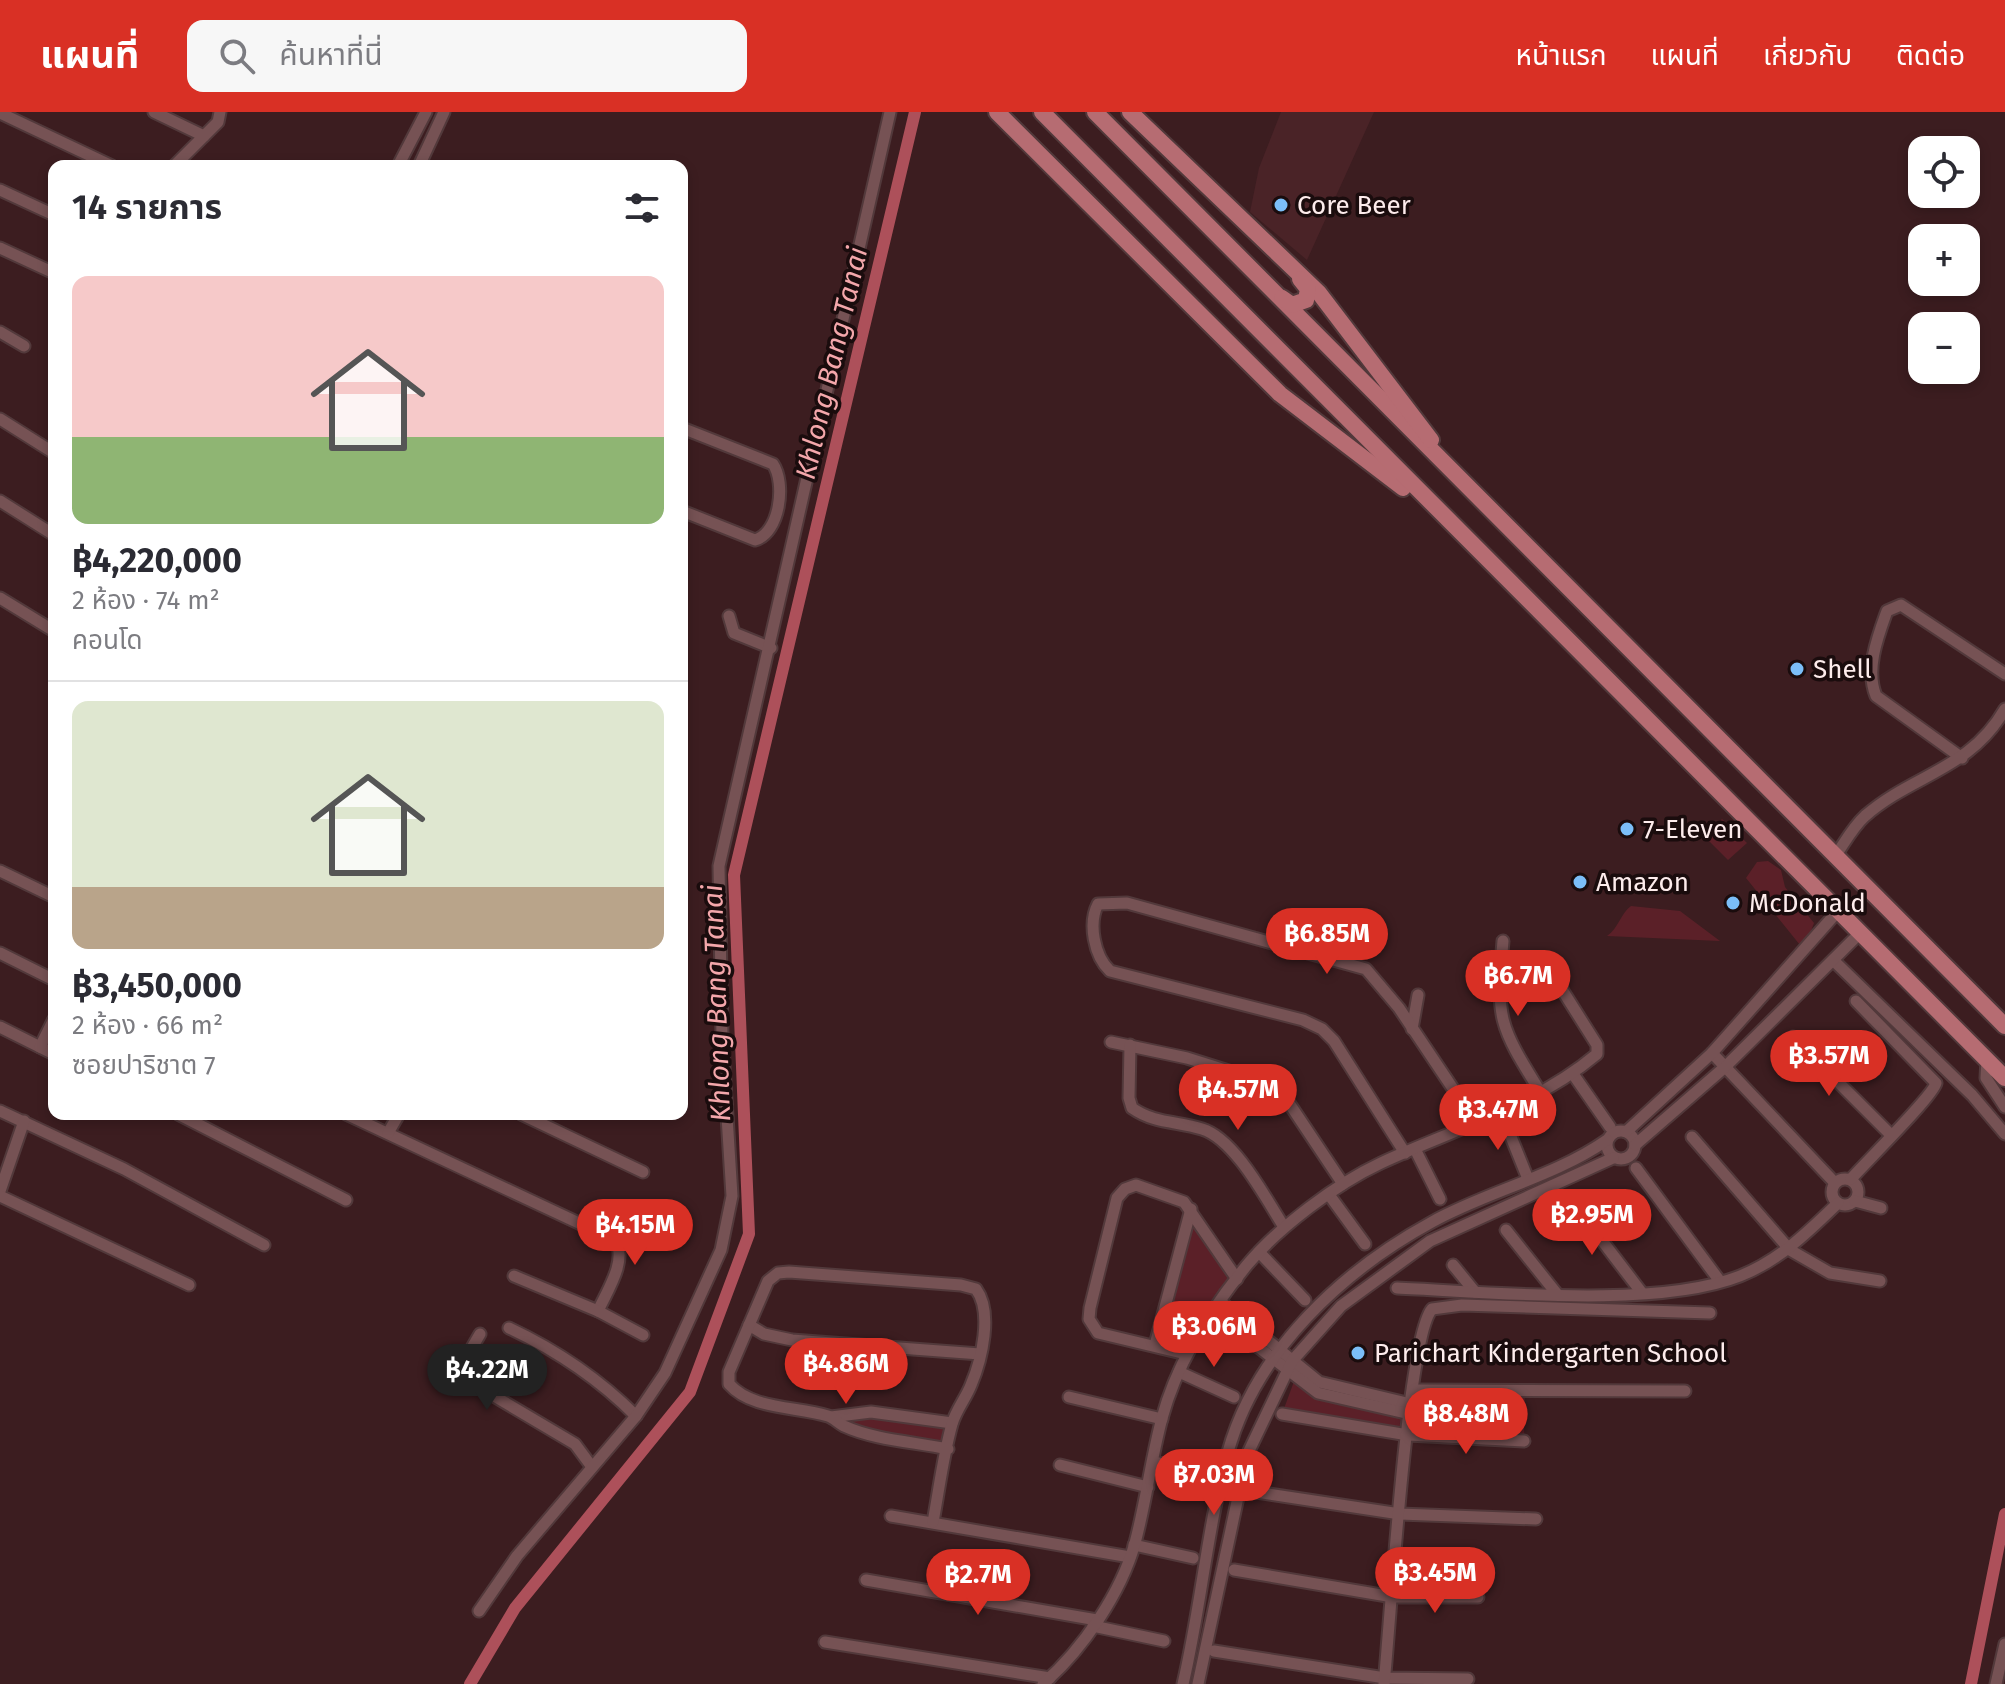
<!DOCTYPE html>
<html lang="th">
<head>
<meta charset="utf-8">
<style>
	:root { --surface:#fff; --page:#f7f7f7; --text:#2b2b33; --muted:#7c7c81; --line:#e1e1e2; --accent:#d93025 }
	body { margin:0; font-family:"Fira Sans","Noto Sans Thai",sans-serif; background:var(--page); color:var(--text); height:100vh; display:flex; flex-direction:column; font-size:30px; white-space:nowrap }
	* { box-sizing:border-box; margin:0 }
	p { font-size:26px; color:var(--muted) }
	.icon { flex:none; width:44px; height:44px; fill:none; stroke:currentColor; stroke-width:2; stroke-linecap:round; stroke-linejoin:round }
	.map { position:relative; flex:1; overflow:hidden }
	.panel { position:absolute; left:48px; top:48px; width:640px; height:960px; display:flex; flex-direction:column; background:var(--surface); border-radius:16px; box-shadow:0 4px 12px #0003 }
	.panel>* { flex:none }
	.buttons { position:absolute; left:1908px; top:24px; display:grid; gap:16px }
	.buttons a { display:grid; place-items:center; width:72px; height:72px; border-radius:16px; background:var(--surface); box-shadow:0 4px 12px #0003; font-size:40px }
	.price { position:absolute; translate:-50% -68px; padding:0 18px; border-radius:28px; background:var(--accent); color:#fff; font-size:26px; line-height:52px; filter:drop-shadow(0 2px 4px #0008) }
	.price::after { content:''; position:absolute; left:50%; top:48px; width:24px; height:18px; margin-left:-12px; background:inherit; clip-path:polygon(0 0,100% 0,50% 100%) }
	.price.selected { background:#222; color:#fff }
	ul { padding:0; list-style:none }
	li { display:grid; align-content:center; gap:16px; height:424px; padding:0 24px }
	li+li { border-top:2px solid var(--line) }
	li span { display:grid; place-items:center; height:248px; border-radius:16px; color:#555 }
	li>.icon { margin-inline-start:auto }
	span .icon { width:144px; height:144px; fill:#fffc; stroke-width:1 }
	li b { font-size:34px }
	h2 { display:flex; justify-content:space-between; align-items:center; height:96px; padding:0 24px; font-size:34px }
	header { display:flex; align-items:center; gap:48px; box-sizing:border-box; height:112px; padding:0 40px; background:var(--accent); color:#fff }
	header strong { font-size:38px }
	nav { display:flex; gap:44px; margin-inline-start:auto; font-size:28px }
	.search { width:560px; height:72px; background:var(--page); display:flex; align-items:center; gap:20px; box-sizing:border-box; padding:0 28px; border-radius:16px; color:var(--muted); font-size:30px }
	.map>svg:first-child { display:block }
</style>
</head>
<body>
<header>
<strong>แผนที่</strong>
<div class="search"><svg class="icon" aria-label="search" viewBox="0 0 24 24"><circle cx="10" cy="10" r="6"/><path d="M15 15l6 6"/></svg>ค้นหาที่นี่</div>
<nav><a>หน้าแรก</a><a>แผนที่</a><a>เกี่ยวกับ</a><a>ติดต่อ</a></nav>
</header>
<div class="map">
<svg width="2005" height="1572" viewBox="0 0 2005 1572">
	<rect width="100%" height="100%" fill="#3c1d20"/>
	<!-- built -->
	<polygon fill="#4a2327" points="1281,0 1374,0 1307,148 1250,100 1259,56"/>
	<!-- green -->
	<g fill="#5b2028">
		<polygon points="1722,707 1747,731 1728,748 1705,725"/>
		<polygon points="1768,749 1781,758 1785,775 1814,811 1804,838 1746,766 1757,750"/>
		<path d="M1631,794L1680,799L1720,829L1607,824C1619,816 1620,802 1631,794Z"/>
		<polygon points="1191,1097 1237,1167 1186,1242 1155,1233"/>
		<polygon points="1296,1264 1410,1302 1413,1278 1525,1278 1524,1329 1408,1323 1282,1302"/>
		<polygon points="850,1301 952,1311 948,1337 865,1320 831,1305"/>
	</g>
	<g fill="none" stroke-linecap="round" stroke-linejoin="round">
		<!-- canal -->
		<g stroke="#ad505a" stroke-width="12">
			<polyline points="470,1572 515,1496 690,1280 749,1122 734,763 915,0"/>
			<polyline points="1971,1572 2005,1402"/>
		</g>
		<!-- street casing -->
		<g stroke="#52393b" stroke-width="15">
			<g id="street">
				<polyline points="154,0 204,24"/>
				<polyline points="0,1 112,54"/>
				<polyline points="174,54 218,10 220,0"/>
				<polyline points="398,54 426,0"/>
				<polyline points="419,54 444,0"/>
				<polyline points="0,78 54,103"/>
				<polyline points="0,136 54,161"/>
				<polyline points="0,220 24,234"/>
				<polyline points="0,307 54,341"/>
				<path d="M682,316L773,352C786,371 780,421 755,428L682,399"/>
				<polyline points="0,389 54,423"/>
				<polyline points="0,486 54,519"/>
				<polyline points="729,504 734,521 771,536"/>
				<path d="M1962,646L1876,584C1865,557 1878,524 1887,499L1901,493L2005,562"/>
				<path d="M1836,743C1845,730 1853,715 1865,704C1913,662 1970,658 2005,597"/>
				<polyline points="0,759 54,785"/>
				<path d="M1503,829C1496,909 1499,913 1541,981"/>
				<polyline points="0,841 54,868"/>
				<polyline points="1834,849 1972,983 2005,1022"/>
				<polyline points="0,915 54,942"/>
				<polyline points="1412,917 1418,883"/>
				<polyline points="1793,925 1890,1022"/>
				<polyline points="1111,930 1187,946 1273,973 1283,982 1343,1072"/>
				<path d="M1130,933L1129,986L1132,996C1155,1012 1177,1009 1202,1017C1235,1027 1266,1087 1284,1115"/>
				<polyline points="40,935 54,907"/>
				<polyline points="1712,941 1835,1071"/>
				<polyline points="1987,947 1986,966 2005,995"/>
				<polyline points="1573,962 1610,1015"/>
				<polyline points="0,999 124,1057 264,1133"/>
				<polyline points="1501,1000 1528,1067"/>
				<polyline points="178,1002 346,1088"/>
				<path d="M346,1002L615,1128C628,1148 607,1179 598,1199"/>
				<polyline points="521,1002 643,1060"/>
				<circle cx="1621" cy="1033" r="14"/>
				<polyline points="1626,1020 1712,941 1838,799"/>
				<polyline points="388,1021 399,1002"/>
				<polyline points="1692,1025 1790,1138 1830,1161 1880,1169"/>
				<polyline points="1635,1033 1725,955 1860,821"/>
				<polyline points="1415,1037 1440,1087"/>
				<path d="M1405,1041L1334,929L1322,917L1303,908L1110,859C1094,844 1088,811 1098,792L1127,791L1366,857L1399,896L1476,1011"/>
				<polyline points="1636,1056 1719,1168"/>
				<circle cx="1845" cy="1080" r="13"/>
				<path d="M1851,1067C1865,1051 1933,984 1936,971L1856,889"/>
				<polyline points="0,1079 24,1009"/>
				<polyline points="0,1084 189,1173"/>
				<polyline points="1330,1084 1365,1132"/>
				<polyline points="1571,1088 1642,1181"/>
				<polyline points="1855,1089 1881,1096"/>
				<polyline points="1506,1118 1557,1182"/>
				<polyline points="1259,1140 1305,1188"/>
				<polyline points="1453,1153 1475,1180"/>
				<polyline points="514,1164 598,1199 643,1223"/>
				<path d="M1397,1176C1490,1180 1656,1197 1740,1164C1780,1148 1808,1120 1838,1091"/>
				<polyline points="1221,1190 1319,1270 1411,1292"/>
				<polyline points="1214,1201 1318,1281 1410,1302"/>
				<polyline points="749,1213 764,1222 792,1228 980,1242"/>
				<path d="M509,1216C558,1239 598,1266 636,1304"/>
				<polyline points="480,1222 466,1246 467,1268 575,1332 592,1355"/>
				<polyline points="1155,1233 1191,1097"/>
				<polyline points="1186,1242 1098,1221 1089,1207 1090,1196 1117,1086 1125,1077 1136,1073 1184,1090 1237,1167"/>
				<polyline points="1179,1260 1234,1285"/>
				<polyline points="1413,1278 1685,1279"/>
				<polyline points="1069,1285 1162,1307"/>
				<polyline points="1282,1302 1408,1323 1524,1329"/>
				<polyline points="831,1305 871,1300 952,1311"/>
				<polyline points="1153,1350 1211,1361"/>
				<polyline points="1060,1353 1148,1375"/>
				<polyline points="1249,1379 1400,1402 1536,1407"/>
				<polyline points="891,1404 1130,1445"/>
				<path d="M933,1410C939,1378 943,1344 952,1312C956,1298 966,1286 971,1273C982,1247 993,1200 976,1177L961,1173L789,1160L778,1161L768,1169L729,1260V1272C752,1298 796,1294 828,1304C834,1306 838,1311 844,1314C874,1328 915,1330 948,1337"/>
				<polyline points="1134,1433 1193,1446"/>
				<polyline points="1234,1458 1393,1485 1478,1485"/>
				<polyline points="866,1468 1097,1508"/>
				<polyline points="479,1499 517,1444 636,1304 665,1261 721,1138 732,1084 722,924 719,754 890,0"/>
				<polyline points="1093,1514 1164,1529"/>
				<polyline points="825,1530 1050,1566"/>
				<polyline points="1214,1539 1385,1566 1468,1567"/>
				<path d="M1043,1572C1083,1537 1121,1481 1135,1431C1146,1390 1151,1347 1162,1306C1177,1251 1211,1197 1247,1153C1279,1115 1336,1072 1381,1051C1454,1017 1534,995 1597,942V933L1561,876"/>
				<path d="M1183,1572C1201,1495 1207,1416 1228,1340C1256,1239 1342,1159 1432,1110C1488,1079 1554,1065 1607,1028"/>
				<polyline points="1198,1572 1247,1343 1292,1249 1341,1194 1430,1129 1613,1046"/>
				<path d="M1384,1572C1390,1515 1407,1225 1432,1197L1462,1193L1710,1201"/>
				<polyline points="1996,1572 2005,1532"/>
			</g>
		</g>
		<!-- primary casing -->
		<g stroke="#52393b" stroke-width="20">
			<g id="primary">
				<polyline points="997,0 1280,282 1403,376"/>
				<polyline points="1042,0 2005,966"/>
				<polyline points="1095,0 2005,914"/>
				<polyline points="1130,0 1319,181 1431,328"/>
				<polyline points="1282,186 1292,193 1306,188 1308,177 1300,167"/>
			</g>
		</g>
		<!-- street -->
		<use href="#street" stroke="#765254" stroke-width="11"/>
		<!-- primary -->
		<use href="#primary" stroke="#b66c72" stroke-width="16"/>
	</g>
	<!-- markers -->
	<g fill="#7bbef8" stroke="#1a0c0d" stroke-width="3">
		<circle cx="1281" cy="93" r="8"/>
		<circle cx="1797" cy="557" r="8"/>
		<circle cx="1627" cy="717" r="8"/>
		<circle cx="1580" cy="770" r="8"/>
		<circle cx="1733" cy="791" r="8"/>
		<circle cx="1358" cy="1241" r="8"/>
	</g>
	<g text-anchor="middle" stroke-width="7" stroke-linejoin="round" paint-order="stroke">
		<!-- poi labels -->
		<g font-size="26" fill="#fdecec" stroke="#1a0c0d" text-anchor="start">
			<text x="1297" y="102">Core Beer</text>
			<text x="1813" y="566">Shell</text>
			<text x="1643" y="726">7-Eleven</text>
			<text x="1596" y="779">Amazon</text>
			<text x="1749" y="800">McDonald</text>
			<text x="1374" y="1250">Parichart Kindergarten School</text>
		</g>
		<!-- water labels -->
		<g font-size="28" font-style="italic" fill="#f4a7ab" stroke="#1a0c0d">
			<text transform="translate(831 251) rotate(-77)" y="10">Khlong Bang Tanai</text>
			<text transform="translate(716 891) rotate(-92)" y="10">Khlong Bang Tanai</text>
		</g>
	</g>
</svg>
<div class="buttons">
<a><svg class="icon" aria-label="locate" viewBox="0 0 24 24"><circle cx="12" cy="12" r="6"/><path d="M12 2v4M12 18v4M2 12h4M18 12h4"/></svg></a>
<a>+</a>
<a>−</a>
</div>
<b class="price" style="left:1327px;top:864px">฿6.85M</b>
<b class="price" style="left:1518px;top:906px">฿6.7M</b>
<b class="price" style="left:1829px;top:986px">฿3.57M</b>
<b class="price" style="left:1238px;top:1020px">฿4.57M</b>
<b class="price" style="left:1498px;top:1040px">฿3.47M</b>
<b class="price" style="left:1592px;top:1145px">฿2.95M</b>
<b class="price" style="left:635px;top:1155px">฿4.15M</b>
<b class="price" style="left:1214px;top:1257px">฿3.06M</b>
<b class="price" style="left:846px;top:1294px">฿4.86M</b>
<b class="price selected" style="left:487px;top:1300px">฿4.22M</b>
<b class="price" style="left:1466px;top:1344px">฿8.48M</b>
<b class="price" style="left:1214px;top:1405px">฿7.03M</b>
<b class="price" style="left:1435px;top:1503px">฿3.45M</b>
<b class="price" style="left:978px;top:1505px">฿2.7M</b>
<section class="panel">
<h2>14 รายการ<svg class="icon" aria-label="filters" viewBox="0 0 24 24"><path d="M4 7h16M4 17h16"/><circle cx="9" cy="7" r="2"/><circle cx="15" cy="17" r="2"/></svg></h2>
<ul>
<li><span style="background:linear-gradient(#f6c9c9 65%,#8fb573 0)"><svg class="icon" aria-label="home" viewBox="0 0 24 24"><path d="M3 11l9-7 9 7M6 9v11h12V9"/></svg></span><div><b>฿4,220,000</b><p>2 ห้อง · 74 m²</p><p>คอนโด</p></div></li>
<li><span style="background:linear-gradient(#dfe7d0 75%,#b9a48a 0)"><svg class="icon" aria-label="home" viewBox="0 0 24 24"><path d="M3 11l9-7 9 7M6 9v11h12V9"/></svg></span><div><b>฿3,450,000</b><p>2 ห้อง · 66 m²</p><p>ซอยปาริชาต 7</p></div></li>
</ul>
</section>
</div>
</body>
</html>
